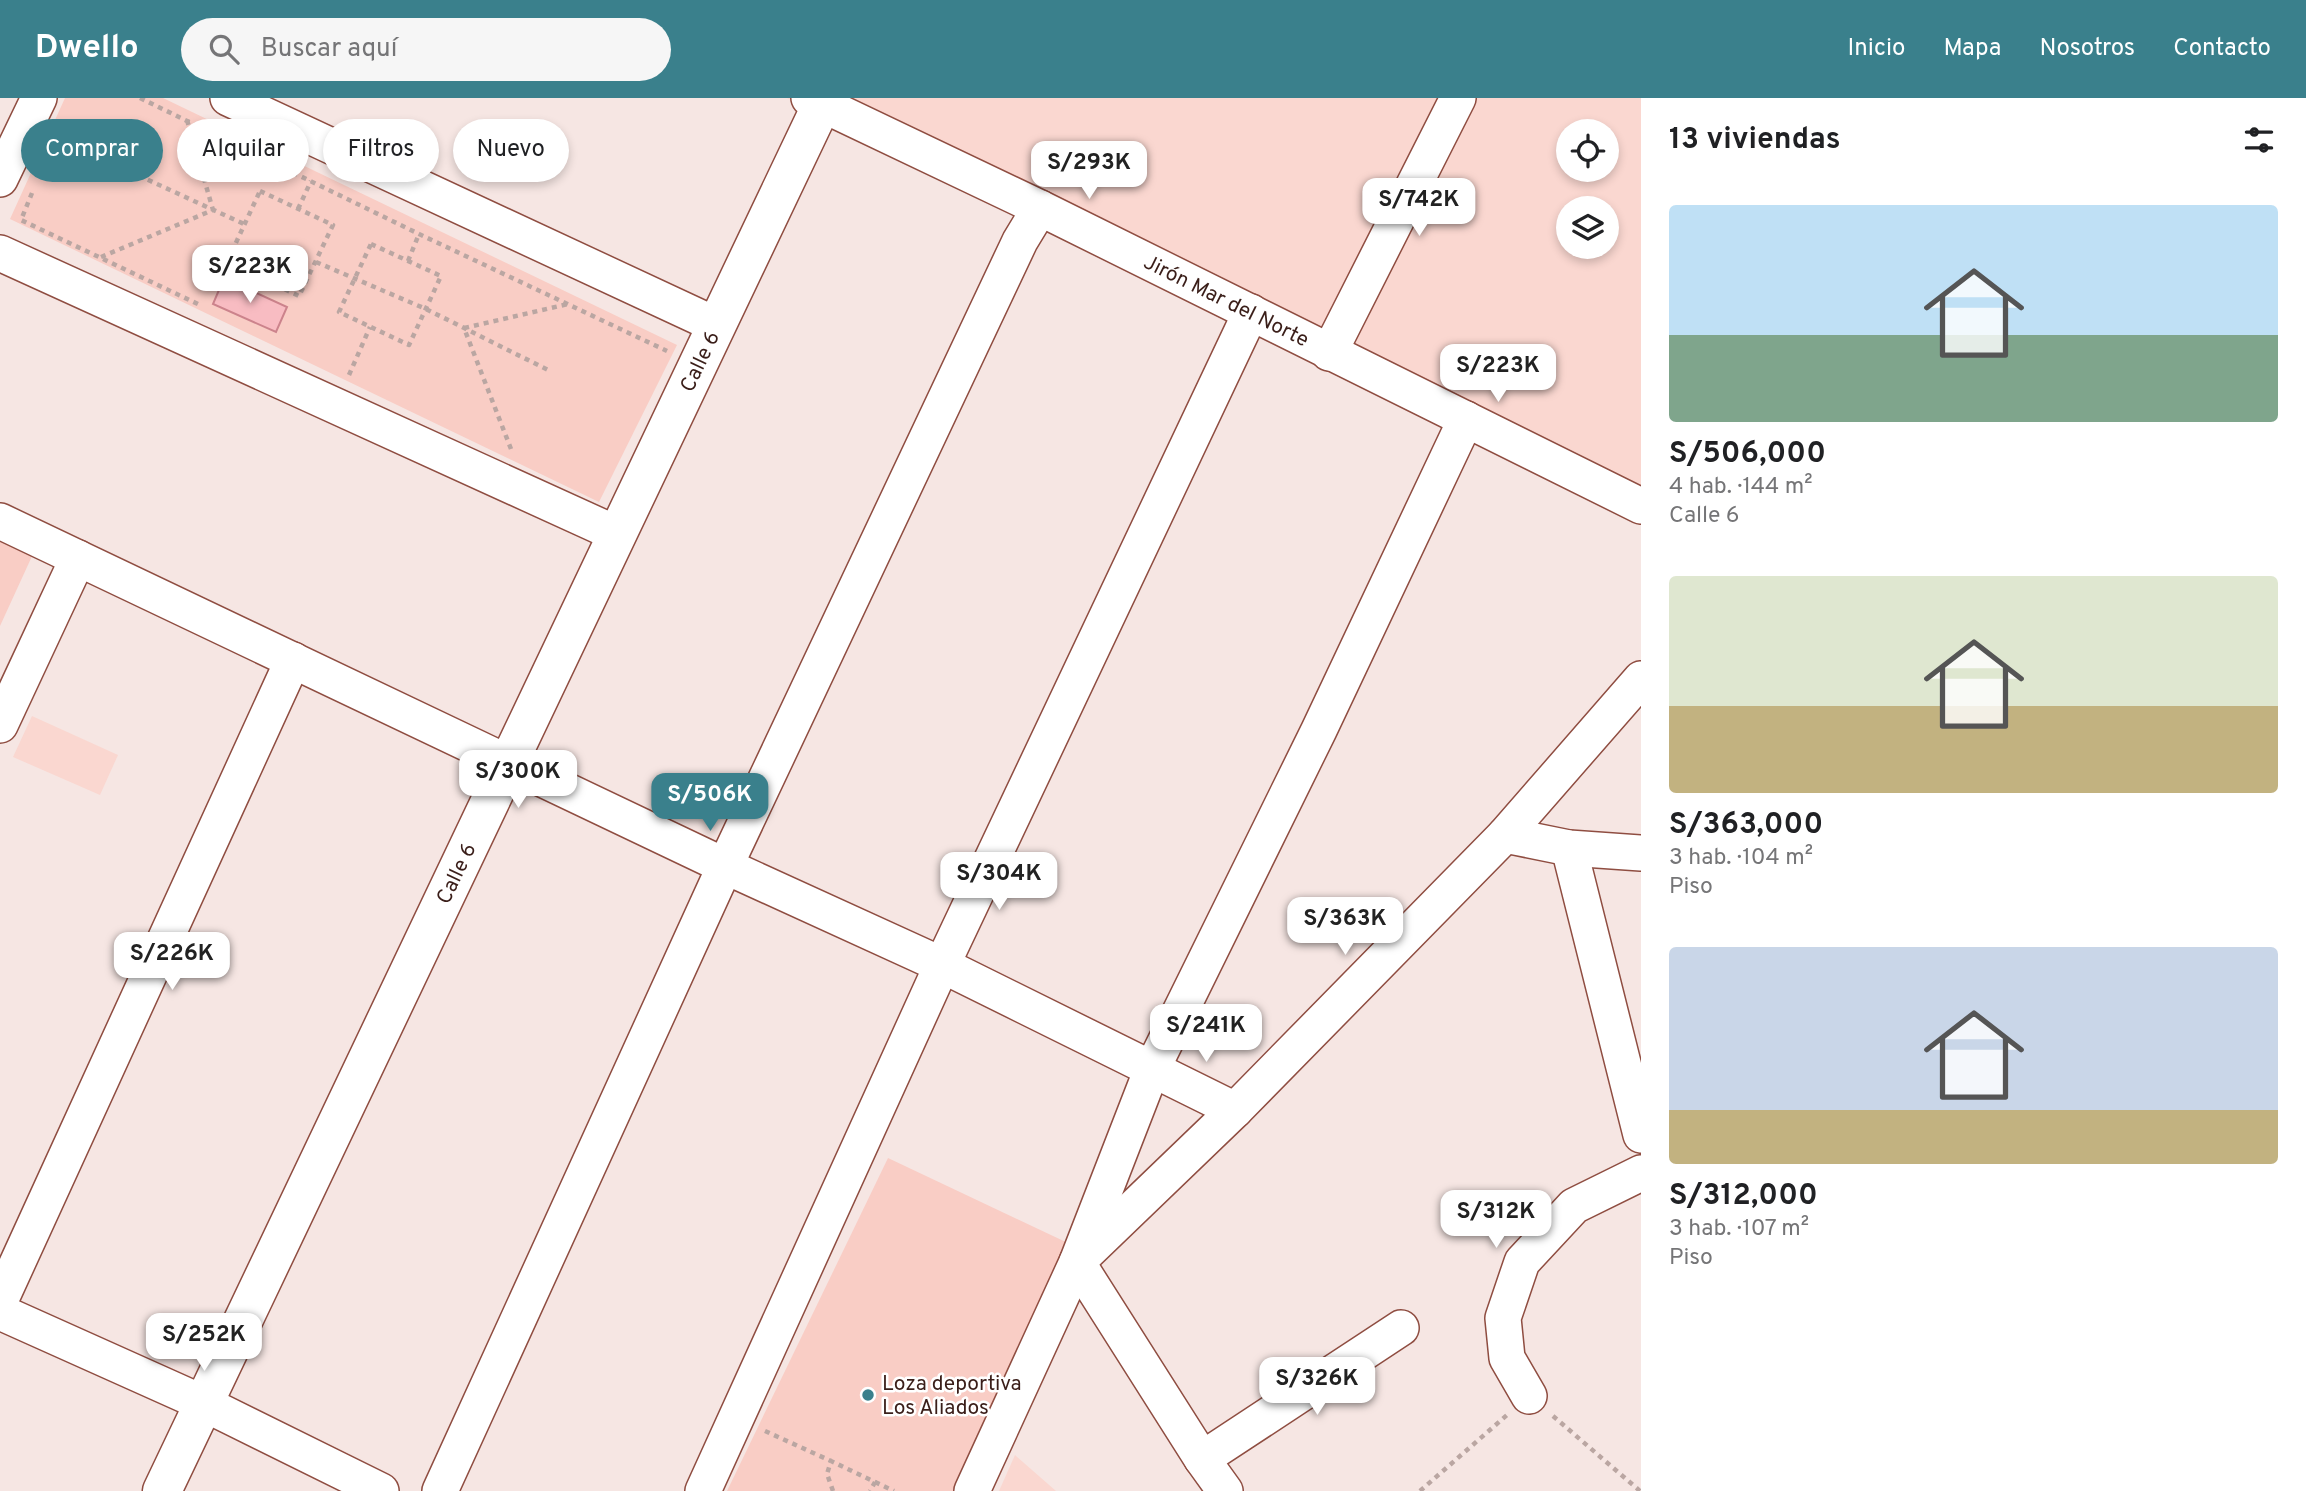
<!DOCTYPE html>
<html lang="es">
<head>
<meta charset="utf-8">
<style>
	:root { --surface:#fff; --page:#f6f6f6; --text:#202124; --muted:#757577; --accent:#3a808c }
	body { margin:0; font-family:Overpass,sans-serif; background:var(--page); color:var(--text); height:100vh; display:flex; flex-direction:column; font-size:26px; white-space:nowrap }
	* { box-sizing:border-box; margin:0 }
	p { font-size:23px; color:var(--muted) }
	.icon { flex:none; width:38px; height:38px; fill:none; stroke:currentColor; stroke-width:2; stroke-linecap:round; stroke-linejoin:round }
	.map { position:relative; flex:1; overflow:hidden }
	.panel { display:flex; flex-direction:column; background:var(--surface); width:665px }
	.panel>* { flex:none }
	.top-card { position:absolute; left:21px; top:21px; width:665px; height:63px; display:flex; gap:14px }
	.fabs { position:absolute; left:1556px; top:21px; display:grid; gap:14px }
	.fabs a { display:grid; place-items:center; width:63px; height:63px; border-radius:50%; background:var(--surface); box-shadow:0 4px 10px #0003; font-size:35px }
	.price { position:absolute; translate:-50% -60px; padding:0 16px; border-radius:14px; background:#fff; color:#222; font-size:23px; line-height:46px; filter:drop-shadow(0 2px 4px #0008) }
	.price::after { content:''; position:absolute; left:50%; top:42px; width:21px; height:16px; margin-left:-10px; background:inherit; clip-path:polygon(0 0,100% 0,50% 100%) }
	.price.selected { background:var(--accent); color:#fff }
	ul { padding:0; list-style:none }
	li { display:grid; align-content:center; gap:14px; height:371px; padding:0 28px }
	li span { display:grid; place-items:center; height:217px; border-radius:7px; color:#555 }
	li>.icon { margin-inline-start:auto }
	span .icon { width:126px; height:126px; fill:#fffc; stroke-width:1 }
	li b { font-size:30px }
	h2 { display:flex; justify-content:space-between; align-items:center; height:84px; padding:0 28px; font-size:30px }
	.chip { padding:0 24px; border-radius:32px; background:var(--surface); box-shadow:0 4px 10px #0003; font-size:24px; line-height:63px }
	.chip.selected { background:var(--accent); color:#fff }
	header { display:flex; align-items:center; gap:42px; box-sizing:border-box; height:98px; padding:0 35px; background:var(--accent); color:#fff }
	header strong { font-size:33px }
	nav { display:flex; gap:38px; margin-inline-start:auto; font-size:24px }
	.search { width:490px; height:63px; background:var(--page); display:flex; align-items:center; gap:18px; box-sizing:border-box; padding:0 24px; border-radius:38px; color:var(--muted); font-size:26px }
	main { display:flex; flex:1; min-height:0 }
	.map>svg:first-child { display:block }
</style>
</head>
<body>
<header>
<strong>Dwello</strong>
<div class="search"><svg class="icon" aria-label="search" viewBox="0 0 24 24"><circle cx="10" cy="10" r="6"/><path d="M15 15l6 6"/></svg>Buscar aquí</div>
<nav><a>Inicio</a><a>Mapa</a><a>Nosotros</a><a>Contacto</a></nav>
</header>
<main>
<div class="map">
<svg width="1641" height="1393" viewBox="0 0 1641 1393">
	<rect width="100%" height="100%" fill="#f6e6e3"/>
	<!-- built -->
	<g fill="#fad7d0" fill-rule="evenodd">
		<path d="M787,0H1641V414ZM1568,33H1606V72H1568ZM1568,110H1606V149H1568Z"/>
		<polygon points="32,618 118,657 100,697 13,659"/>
		<polygon points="1015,1357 1056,1393 999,1393"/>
	</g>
	<!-- green -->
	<g fill="#f9cdc5">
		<polygon points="65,0 163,0 677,247 599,404 10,121"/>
		<polygon points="0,441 33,456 0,528"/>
		<polygon points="888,1060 1070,1146 953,1393 727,1393"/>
	</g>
	<!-- building -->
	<polygon fill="#f8bcc2" stroke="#cc838c" stroke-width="2" points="224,180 287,209 276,234 213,206"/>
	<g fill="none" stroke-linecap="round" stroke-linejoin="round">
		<!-- street casing -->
		<g stroke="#8f4d41" stroke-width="38">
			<g id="street">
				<polyline points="228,0 716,227"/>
				<path id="s1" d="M809,0L1040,110L1641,408"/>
				<polyline points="0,81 39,0"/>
				<polyline points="0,155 617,436"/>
				<polyline points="1329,255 1458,0"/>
				<polyline points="0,423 725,768 942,867 1235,1012"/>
				<polyline points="0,627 78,460"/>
				<polyline points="1505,737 1569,750 1641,755"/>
				<polyline points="1569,750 1641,1037"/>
				<polyline points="0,1203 293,562"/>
				<polyline points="0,1214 203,1305 381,1393"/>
				<polyline points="1529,1298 1507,1260 1503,1220 1522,1164 1574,1108 1641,1075"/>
				<polyline points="1202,1361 1401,1230"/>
				<polyline points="440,1393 725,768 1020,143 1040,110"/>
				<polyline points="703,1393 942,867 1251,214"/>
				<polyline points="972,1393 1077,1164 1152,971 1319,632 1466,321"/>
				<polyline points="1225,1393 1202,1361 1077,1164 1235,1012 1505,737 1641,581"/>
			</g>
		</g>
		<!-- secondary casing -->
		<g stroke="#8f4d41" stroke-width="41">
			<g id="secondary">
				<path id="s2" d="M162,1393L822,6"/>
			</g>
		</g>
		<!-- path -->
		<g stroke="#baa6a2" stroke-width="4.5" stroke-dasharray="5 5" stroke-linecap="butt">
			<polyline points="140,0 419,136 667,253"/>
			<polyline points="57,40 244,126"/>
			<polygon points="260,93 333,127 299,198 227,164"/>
			<polyline points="32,95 21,122 202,208"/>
			<polyline points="298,111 311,83"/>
			<polygon points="371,146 441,178 409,247 339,214"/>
			<polyline points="101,159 213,112 187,22"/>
			<polyline points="408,163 419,136"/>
			<polyline points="316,164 426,211 550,273"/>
			<polyline points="349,277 370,229"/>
			<polyline points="511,351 464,230 568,206"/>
			<polyline points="1553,1318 1640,1393"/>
			<polyline points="765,1333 831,1363"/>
			<polyline points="875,1384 894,1393"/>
			<polyline points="833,1393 827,1376 831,1363 875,1384 870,1393"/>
			<polyline points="1420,1393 1507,1317"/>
		</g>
		<!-- street -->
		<use href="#street" stroke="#fff" stroke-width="35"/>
		<!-- secondary -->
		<use href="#secondary" stroke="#fff" stroke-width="38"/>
	</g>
	<!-- markers -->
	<circle fill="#3a808c" stroke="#fff" stroke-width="2.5" cx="868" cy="1297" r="7"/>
	<g text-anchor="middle" stroke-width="5" stroke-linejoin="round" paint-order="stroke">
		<!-- street labels -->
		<g font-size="21" fill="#3a1e19" stroke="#fff">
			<text dy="7" stroke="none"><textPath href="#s1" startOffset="464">Jirón Mar del Norte</textPath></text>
			<text dy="7" stroke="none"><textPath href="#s2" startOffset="1251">Calle 6</textPath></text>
			<text dy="7" stroke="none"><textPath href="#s2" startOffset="684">Calle 6</textPath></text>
		</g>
		<!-- poi labels -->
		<g font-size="21" fill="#3a1e19" stroke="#fff" text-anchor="start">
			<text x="882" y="1292">Loza deportiva<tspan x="882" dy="24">Los Aliados</tspan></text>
		</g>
	</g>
</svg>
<div class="fabs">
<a><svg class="icon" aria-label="locate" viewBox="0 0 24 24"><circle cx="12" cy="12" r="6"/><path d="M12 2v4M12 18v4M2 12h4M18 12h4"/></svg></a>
<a><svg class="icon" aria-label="layers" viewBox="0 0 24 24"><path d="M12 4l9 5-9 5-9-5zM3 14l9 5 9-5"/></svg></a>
</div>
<b class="price" style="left:1089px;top:103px">S/293K</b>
<b class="price" style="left:1419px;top:140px">S/742K</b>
<b class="price" style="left:250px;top:207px">S/223K</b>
<b class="price" style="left:1498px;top:306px">S/223K</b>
<b class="price" style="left:518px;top:712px">S/300K</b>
<b class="price selected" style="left:710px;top:735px">S/506K</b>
<b class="price" style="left:999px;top:814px">S/304K</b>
<b class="price" style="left:1345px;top:859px">S/363K</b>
<b class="price" style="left:172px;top:894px">S/226K</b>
<b class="price" style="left:1206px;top:966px">S/241K</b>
<b class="price" style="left:1496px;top:1152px">S/312K</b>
<b class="price" style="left:204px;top:1275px">S/252K</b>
<b class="price" style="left:1317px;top:1319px">S/326K</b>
<div class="top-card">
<a class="chip selected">Comprar</a>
<a class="chip">Alquilar</a>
<a class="chip">Filtros</a>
<a class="chip">Nuevo</a>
</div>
</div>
<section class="panel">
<h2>13 viviendas<svg class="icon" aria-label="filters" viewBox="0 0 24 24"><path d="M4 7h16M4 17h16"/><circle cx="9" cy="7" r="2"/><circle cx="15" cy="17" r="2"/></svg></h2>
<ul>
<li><span style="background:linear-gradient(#bfe0f5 60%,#7fa58c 0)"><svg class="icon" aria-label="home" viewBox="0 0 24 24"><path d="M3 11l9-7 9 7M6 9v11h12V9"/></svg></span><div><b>S/506,000</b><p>4 hab. · 144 m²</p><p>Calle 6</p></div></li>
<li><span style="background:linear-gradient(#dfe7d0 60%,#c2b280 0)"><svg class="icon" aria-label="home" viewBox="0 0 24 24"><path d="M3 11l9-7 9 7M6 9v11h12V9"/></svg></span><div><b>S/363,000</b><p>3 hab. · 104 m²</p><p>Piso</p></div></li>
<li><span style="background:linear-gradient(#c9d6e8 75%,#c2b280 0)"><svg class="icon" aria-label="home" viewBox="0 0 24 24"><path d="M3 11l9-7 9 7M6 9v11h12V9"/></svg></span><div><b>S/312,000</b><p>3 hab. · 107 m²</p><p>Piso</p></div></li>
</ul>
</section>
</main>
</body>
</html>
